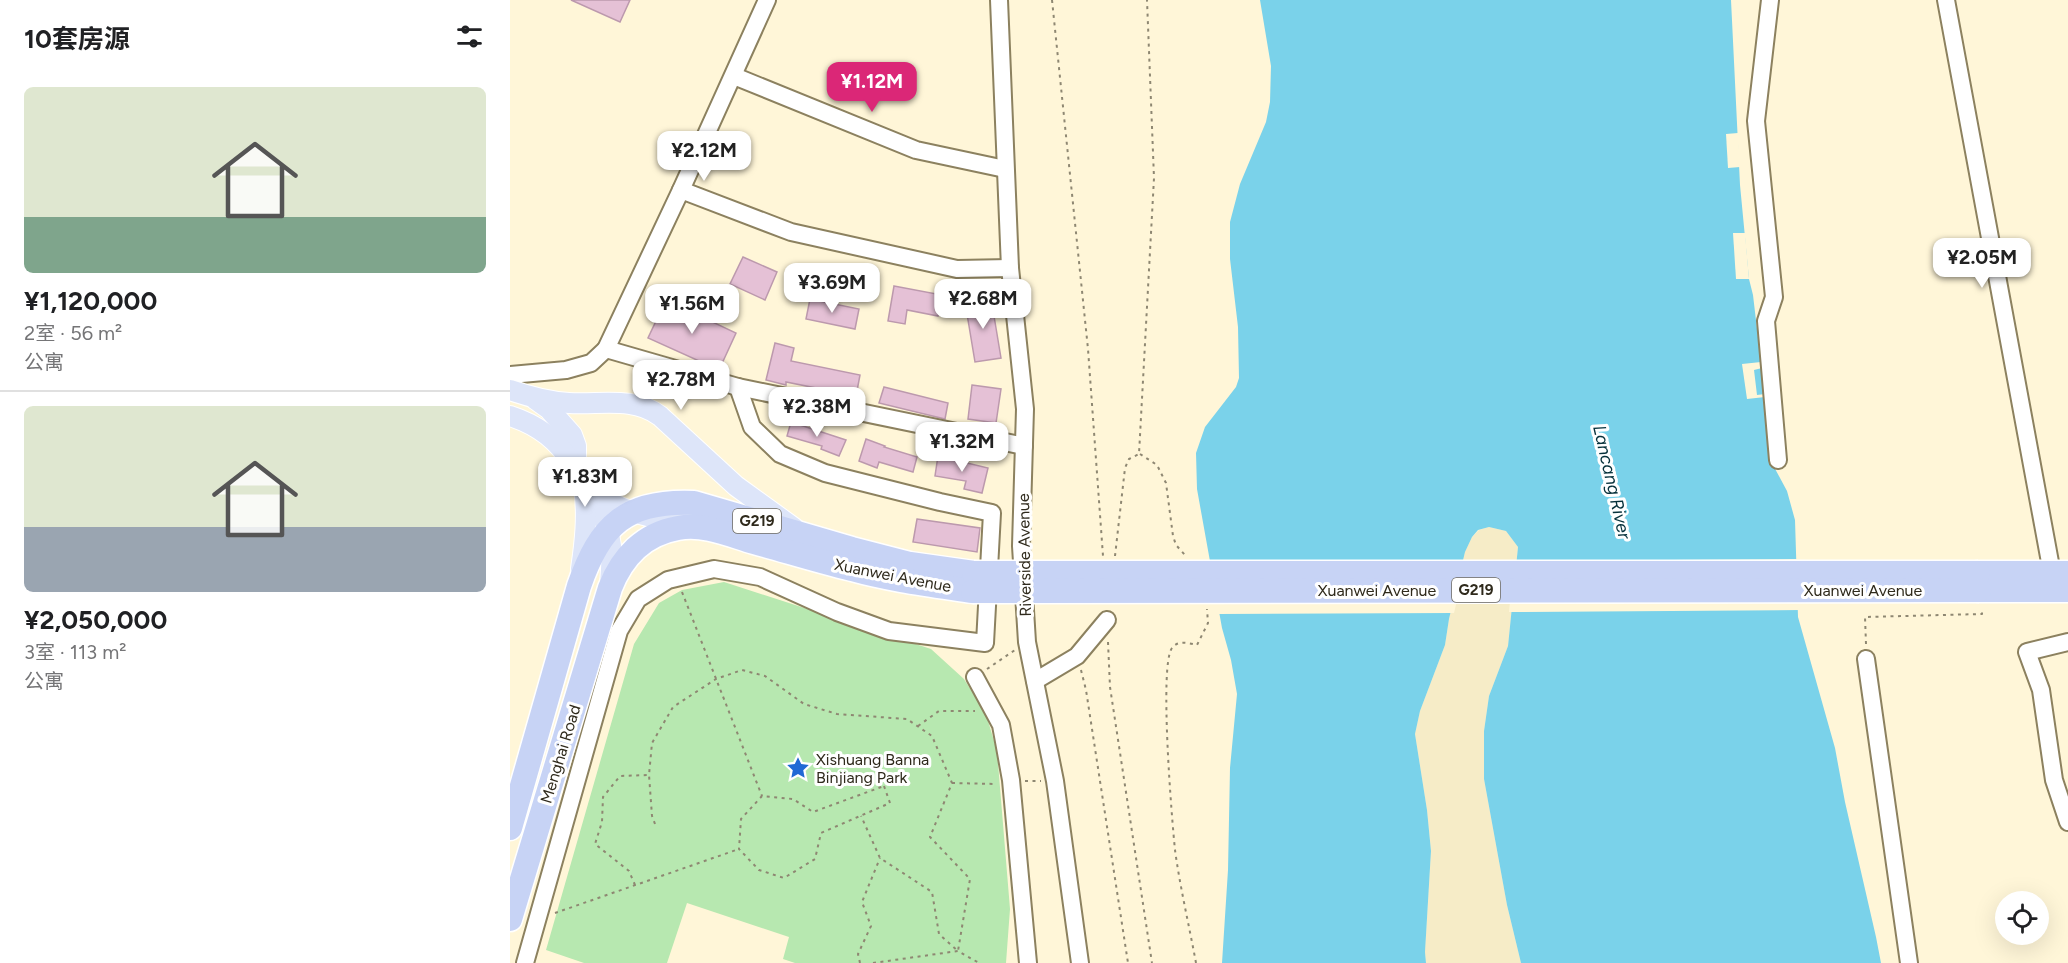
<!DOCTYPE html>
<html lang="zh">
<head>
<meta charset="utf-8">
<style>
	:root { --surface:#fff; --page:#f6f6f6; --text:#202124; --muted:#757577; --line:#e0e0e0; --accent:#db2777 }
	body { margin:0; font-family:Figtree,"Noto Sans SC",sans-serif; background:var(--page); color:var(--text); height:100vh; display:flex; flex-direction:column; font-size:22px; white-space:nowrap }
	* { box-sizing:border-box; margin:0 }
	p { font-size:20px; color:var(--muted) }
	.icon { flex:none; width:33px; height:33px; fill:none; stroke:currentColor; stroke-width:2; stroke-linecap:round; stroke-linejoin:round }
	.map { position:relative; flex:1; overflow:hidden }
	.panel { display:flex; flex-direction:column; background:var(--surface); width:510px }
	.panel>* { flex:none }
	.tools { position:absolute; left:1485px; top:891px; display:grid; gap:12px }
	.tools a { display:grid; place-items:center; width:54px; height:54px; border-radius:50%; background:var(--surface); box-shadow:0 6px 24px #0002; font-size:30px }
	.price { position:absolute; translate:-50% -51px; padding:0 14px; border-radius:12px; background:#fff; color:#222; font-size:20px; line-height:39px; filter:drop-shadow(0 2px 3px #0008) }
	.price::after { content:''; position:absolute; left:50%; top:36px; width:18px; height:14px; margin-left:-9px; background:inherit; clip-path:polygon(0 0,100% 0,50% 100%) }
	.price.active { background:var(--accent); color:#fff }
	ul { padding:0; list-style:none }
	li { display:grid; align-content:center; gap:12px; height:318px; padding:0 24px }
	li+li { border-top:2px solid var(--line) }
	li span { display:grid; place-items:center; height:186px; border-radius:9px; color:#555 }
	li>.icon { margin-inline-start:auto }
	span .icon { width:108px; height:108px; fill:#fffc; stroke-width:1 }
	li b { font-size:26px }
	h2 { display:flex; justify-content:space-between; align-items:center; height:72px; padding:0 24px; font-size:26px }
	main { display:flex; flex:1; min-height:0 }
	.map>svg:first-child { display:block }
</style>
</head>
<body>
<main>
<section class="panel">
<h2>10套房源<svg class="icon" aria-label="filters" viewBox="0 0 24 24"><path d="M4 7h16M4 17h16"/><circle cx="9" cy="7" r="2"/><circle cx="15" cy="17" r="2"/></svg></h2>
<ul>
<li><span style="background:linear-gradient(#dfe7d0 70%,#7fa58c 0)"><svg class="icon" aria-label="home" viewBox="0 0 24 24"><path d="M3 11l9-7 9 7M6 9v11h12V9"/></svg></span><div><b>¥1,120,000</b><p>2室 · 56 m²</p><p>公寓</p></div></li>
<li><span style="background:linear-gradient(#dfe7d0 65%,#9aa5b1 0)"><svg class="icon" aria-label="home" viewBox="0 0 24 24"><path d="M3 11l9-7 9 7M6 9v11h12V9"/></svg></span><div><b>¥2,050,000</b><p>3室 · 113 m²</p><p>公寓</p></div></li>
</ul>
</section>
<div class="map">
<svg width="1558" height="963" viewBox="0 0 1558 963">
	<rect width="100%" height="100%" fill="#fff6d8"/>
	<!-- green -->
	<polygon fill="#b7e8b0" points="214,582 421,649 454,679 476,714 487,751 500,909 496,963 285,963 273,959 279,937 177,903 157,963 74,963 36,950 124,644 149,603 172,590"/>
	<!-- sand -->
	<polygon fill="#f6ecc7" points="979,527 996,531 1008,547 998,646 979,696 974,731 974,779 997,905 1011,963 916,963 915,952 921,851 917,810 905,734 910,711 935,645 939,619 955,552 962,537 969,530"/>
	<!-- water -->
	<polygon fill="#7ad2ea" points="750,0 1221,0 1230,185 1239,279 1243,295 1263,465 1277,491 1285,520 1288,617 1325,748 1335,802 1366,937 1371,963 1011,963 997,905 974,779 974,731 979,696 998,646 1008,547 996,531 979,527 968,530 962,537 955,552 939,619 935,645 910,711 905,734 917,810 921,851 915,952 916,963 712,963 718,870 720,768 727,694 721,660 712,628 687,489 686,453 695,427 726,387 729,378 728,327 720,259 720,222 730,184 756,122 760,102 761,66"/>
	<!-- pier -->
	<g fill="#fff6d8">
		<polygon points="1228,133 1230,167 1218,168 1216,134"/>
		<polygon points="1223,233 1235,233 1239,279 1226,279"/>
		<polygon points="1251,362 1252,368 1244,370 1247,395 1255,394 1255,397 1237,399 1232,364"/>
		<polygon points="1290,559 1291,610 999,612 1004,561"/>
		<polygon points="956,562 944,613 707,614 698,563"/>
	</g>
	<!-- building -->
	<g fill="#e5c1d6" stroke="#bc99ad" stroke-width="1.5">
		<polygon points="61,0 120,0 110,22"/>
		<polygon points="233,257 267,272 255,300 220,284"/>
		<polygon points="384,286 432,295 428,316 397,310 395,324 378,321"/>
		<polygon points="481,298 491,358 465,362 455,302"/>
		<polygon points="300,299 349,309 345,329 296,319"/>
		<polygon points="156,300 226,333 209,370 138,338"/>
		<polygon points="265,343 284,348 281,361 350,375 346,396 276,382 276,385 256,380"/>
		<polygon points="462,385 491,389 486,423 458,419"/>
		<polygon points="374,387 438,403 435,419 369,403"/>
		<polygon points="281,422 336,440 329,456 311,449 312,446 277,436"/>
		<polygon points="356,439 375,446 374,447 407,457 403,472 369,462 367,468 349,461"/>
		<polygon points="428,456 478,468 472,493 454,489 456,481 425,476"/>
		<polygon points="407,519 470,528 467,552 403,542"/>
	</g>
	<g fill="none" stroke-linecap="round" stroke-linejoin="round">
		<!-- minor casing -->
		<g stroke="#8c815f" stroke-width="20">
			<g id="minor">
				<polyline points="489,0 500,268 515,409 511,546 517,642 545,781 570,963"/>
				<polyline points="1260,0 1246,121 1264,297 1256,321 1268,460"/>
				<polyline points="1436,0 1542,573"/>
				<polyline points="224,76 406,150 495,169"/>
				<polyline points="171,190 281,232 447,269 500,268"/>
				<polyline points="96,349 171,190 257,0"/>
				<polyline points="0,375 56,370 81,363 96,349 228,387 514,446"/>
				<polyline points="1558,642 1517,652 1531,690 1544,780 1558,822"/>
				<polyline points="1356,659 1399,963"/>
				<polyline points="465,677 491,725 501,780 518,963"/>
				<polyline points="525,681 567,656 597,620"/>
				<polyline points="15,963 109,631 128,599 158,580 204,569 250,577 327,612 379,631 475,643 482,513 430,502 315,473 270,454 242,427 228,387"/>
			</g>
		</g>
		<!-- major casing -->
		<g stroke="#fff" stroke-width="22">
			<g id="major">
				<path d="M0,390C20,397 39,402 59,403C90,405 124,396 150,416L226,486L284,528"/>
				<polyline points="25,399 39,409 62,435 66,446 66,464 98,528 102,552 100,586"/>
				<path d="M0,416C25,424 47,439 61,462C68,472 74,484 83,491C110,513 145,518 178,525"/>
				<path d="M71,569C75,542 78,515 74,488"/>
			</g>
		</g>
		<!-- highway casing -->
		<g stroke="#fff" stroke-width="27">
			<g id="highway">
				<polyline points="1468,573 1558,573"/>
				<polyline points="1469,590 1558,590"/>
				<path d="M0,828L69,586C90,525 116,500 184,503L342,549L400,564L464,573"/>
				<path d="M0,919L100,588C112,557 134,534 168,528C194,523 220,535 244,542C277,551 309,561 342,569C381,580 423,585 463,591"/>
			</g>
		</g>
		<!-- path -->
		<g stroke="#8e8772" stroke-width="2" stroke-dasharray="3 4.5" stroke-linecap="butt">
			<polyline points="542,0 578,349 593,556"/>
			<polyline points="630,454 647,465 656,483 663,536 666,545 675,555"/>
			<polyline points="605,556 615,468 619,459 629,454 644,178 637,0"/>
			<polyline points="172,592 252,796"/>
			<polyline points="598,642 600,687 642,963"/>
			<polyline points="1356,644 1355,617 1472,614 1472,608"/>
			<polyline points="477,669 505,650"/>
			<polyline points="571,670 576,690 618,963"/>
			<polyline points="408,726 429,711 465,711"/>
			<polyline points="515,781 531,781"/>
			<polyline points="442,783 486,784"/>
			<polygon points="374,786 380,803 311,833 305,859 274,878 249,870 229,849 231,819 252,796 283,799 303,812"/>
			<polyline points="145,824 142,816 139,775 142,743 163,707 206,679 232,670 255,676 294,704 327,714 397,719 422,736 442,783 420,837 460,879 448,951 429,934 422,892 370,858 351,816"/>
			<polyline points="125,885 119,871 85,844 92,822 93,797 110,776 139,775"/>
			<polyline points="45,913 229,849"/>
			<polyline points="350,963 348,954 361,926 352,902 370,858"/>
			<polyline points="363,963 448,951 469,963"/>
			<path d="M686,963C679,925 670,887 665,850C662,821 649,665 662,648C668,640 678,643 687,645L698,623L697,609"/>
		</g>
		<!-- minor -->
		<use href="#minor" stroke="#fff" stroke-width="16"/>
		<!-- major -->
		<use href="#major" stroke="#dde5f9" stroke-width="20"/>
		<!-- highway -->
		<use href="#highway" stroke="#c7d3f5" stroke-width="24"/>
		<!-- highway-bridge casing -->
		<g stroke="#fff" stroke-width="27" stroke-linecap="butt">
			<g id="highway-bridge">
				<polyline points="464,573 1468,573"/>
				<polyline points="463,591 1469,590"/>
			</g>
		</g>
		<!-- highway-bridge -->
		<use href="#highway-bridge" stroke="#c7d3f5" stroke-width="24"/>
	</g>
	<!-- icons -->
	<defs>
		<g id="sight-bare" transform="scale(1.8)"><path d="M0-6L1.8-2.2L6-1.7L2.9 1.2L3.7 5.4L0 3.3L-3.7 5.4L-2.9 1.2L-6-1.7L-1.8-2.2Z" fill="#2069d5" stroke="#fff" stroke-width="2.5" paint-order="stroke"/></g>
	</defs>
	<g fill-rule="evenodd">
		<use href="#sight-bare" x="288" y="768"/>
	</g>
	<g text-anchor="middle" stroke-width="6" stroke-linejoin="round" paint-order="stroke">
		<!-- shield labels -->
		<g fill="#fff" stroke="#6d6a60" stroke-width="1.5">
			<rect x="223" y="509" width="48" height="24" rx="4.5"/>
			<rect x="942" y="578" width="48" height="24" rx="4.5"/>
		</g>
		<g font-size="15" font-weight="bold" fill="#2f2a1c">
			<text x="247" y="526">G219</text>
			<text x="966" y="595">G219</text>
		</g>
		<!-- street labels -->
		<g font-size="16" fill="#2f2a1c" stroke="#fff">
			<text transform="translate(514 555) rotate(-91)" y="6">Riverside Avenue</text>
			<text transform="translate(383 575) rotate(11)" y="6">Xuanwei Avenue</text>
			<text x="867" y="596">Xuanwei Avenue</text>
			<text x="1353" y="596">Xuanwei Avenue</text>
			<text transform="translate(50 754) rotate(-73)" y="6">Menghai Road</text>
		</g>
		<!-- poi labels -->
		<g font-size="16" fill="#2f2a1c" stroke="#fff" text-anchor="start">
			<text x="306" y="765">Xishuang Banna<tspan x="306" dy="18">Binjiang Park</tspan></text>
		</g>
		<!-- water labels -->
		<g font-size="18" font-style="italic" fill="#07323c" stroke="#fff">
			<text transform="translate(1102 482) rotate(77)" y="6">Lancang River</text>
		</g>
	</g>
</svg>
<div class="tools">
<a><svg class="icon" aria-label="locate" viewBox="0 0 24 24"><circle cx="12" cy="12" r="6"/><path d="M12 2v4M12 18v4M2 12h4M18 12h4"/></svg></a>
</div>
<b class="price active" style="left:362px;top:113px">¥1.12M</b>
<b class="price" style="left:194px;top:182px">¥2.12M</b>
<b class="price" style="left:1472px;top:289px">¥2.05M</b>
<b class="price" style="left:322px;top:314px">¥3.69M</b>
<b class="price" style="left:473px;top:330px">¥2.68M</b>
<b class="price" style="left:182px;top:335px">¥1.56M</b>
<b class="price" style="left:171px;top:411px">¥2.78M</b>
<b class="price" style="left:307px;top:438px">¥2.38M</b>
<b class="price" style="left:452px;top:473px">¥1.32M</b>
<b class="price" style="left:75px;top:508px">¥1.83M</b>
</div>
</main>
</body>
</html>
